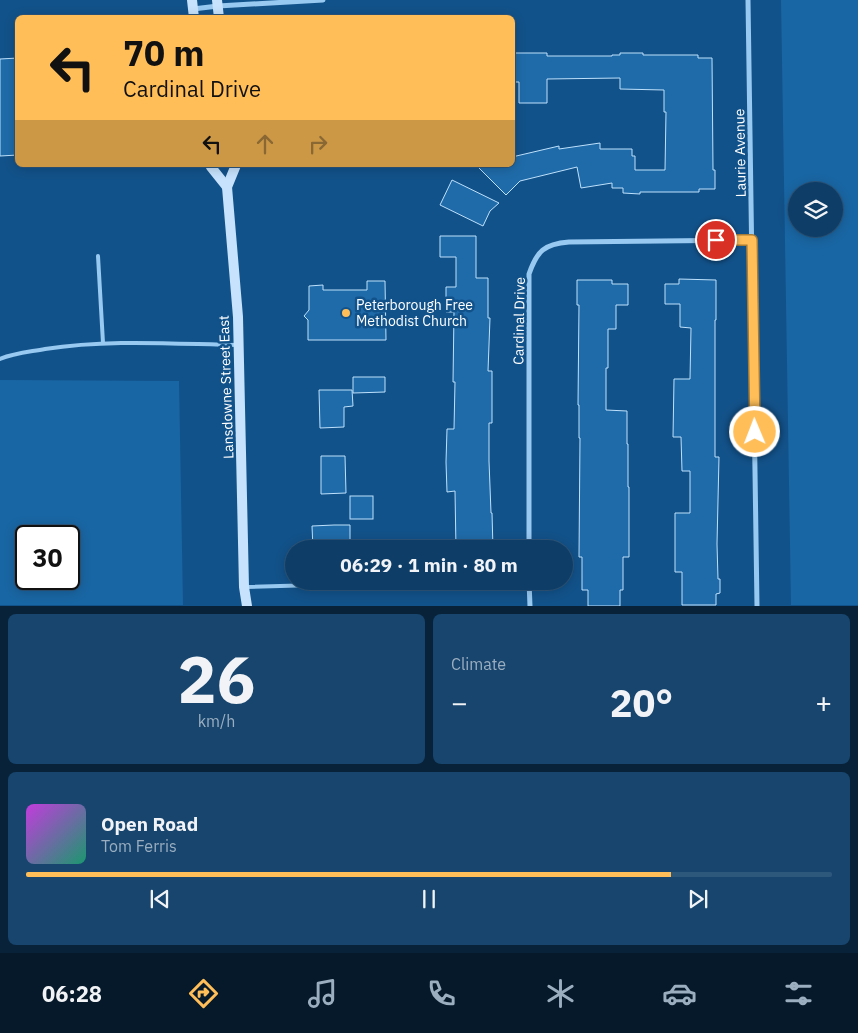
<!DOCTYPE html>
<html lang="en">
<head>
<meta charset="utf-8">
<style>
  body { margin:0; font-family:"IBM Plex Sans",sans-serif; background:#17456e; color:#f1f3f6; height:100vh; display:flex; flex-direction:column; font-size:19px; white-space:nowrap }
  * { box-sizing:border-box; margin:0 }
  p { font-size:16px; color:#9baec0 }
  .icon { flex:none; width:28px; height:28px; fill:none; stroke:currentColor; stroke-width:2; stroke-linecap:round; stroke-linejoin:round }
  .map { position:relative; height:606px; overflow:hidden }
  .panel { display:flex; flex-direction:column; gap:8px; padding:8px; background:#082239; flex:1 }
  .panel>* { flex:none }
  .guide { position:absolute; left:15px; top:15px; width:500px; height:152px; border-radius:8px; box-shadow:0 2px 12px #0003,0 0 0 1px #2e577c; background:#ffbe58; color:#111; overflow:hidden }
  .tools { position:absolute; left:788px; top:182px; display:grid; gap:10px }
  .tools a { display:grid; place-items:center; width:55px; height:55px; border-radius:50%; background:#0e3e68; box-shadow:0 2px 12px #0003,0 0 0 1px #2e577c; font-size:25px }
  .speed { position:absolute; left:15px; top:525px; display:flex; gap:10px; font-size:25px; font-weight:700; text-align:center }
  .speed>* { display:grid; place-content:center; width:65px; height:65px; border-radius:50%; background:#0e3e68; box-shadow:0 2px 12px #0003,0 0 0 1px #2e577c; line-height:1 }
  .speed .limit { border:2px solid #111; border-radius:8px; background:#fff; color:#111 }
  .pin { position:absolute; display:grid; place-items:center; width:42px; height:42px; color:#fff; margin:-21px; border:2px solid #fff; border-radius:50%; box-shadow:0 1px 5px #0007 }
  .me { position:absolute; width:55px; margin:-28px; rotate:359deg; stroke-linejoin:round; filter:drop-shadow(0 0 4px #0008) }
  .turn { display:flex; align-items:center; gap:18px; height:105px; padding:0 25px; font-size:22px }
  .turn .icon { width:65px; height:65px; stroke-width:2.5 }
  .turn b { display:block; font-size:35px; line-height:42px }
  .lanes { display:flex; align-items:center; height:48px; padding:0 25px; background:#0003; justify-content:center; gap:25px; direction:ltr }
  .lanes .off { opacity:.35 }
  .big { font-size:38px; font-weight:700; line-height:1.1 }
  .panel .card { flex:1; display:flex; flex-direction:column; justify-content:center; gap:8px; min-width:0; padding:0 18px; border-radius:8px; background:#17456e }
  .panel .dial { align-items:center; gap:0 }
  .dial b { font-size:65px; line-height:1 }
  .song { display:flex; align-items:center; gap:15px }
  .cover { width:60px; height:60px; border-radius:8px; background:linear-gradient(135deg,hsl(290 70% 55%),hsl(160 70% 35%)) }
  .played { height:5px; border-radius:2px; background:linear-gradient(90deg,#ffbe58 80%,#2e577c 80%) }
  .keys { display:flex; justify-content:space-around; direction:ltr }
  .heat { display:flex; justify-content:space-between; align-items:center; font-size:28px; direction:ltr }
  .panel .tiles { flex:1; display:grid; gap:8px; grid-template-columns:1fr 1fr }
  .card:last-child { grid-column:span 2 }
  .trip { position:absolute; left:285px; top:540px; width:288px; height:50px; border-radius:25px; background:#0e3e68; box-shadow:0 2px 12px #0003,0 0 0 1px #2e577c; font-weight:700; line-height:50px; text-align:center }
  .tabs { display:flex; height:80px; justify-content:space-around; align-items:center; background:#06192a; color:#9baec0 }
  .tabs .icon { width:35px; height:35px }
  .tabs .active { color:#ffbe58 }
  .tabs b { font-size:22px; color:#f1f3f6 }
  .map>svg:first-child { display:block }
</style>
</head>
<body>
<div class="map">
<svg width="858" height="606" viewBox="0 0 858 606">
  <rect width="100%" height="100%" fill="#12528a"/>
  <g fill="#1966a4" fill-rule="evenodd">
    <path d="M781,0H858V605H791ZM796,191H834V229H796Z"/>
    <path d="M0,380L179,381L183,605H0ZM26,536H69V579H26Z"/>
  </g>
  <g fill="#1f6ba9" stroke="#bee1fc">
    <polygon points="512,53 547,53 547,56 612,56 612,55 620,55 620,53 643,53 643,55 698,55 698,58 712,58 713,170 715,170 715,189 699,189 699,192 640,192 640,194 623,193 623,188 612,188 612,183 581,188 577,167 520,181 506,195 476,165 512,165 512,157 559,146 559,149 600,143 600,149 632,149 632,156 635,156 635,170 665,170 666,112 664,112 664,90 620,89 620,78 547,79 547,103 519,103 519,82 512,82"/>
    <polygon points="18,58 18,155 0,156 0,59"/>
    <polygon points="452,180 499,203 490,211 483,226 440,205"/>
    <polygon points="440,236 476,236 476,278 488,278 488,318 490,318 488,371 492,371 492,423 489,423 489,461 491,513 492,513 493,549 456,549 455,491 447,492 446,462 447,429 454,429 455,382 453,382 454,312 446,312 446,287 456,287 456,257 440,257"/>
    <polygon points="679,279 716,280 716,320 715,320 715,457 719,457 717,544 718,579 720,579 720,593 716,594 716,605 682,605 682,572 675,572 675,513 690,513 690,471 682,471 681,437 673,437 674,379 690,379 691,328 680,327 680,304 665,304 665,284 679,284"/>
    <polygon points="577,280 612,280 612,284 628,284 628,305 616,305 616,329 608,329 608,368 606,368 606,410 627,411 627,444 628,444 628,487 629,487 629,557 623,557 623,590 620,590 620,606 588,606 588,590 582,590 582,557 579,557 580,438 579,438 579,405 578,405 579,305 577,305"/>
    <polygon points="367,281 385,281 386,340 308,340 308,320 304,316 309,310 309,286 323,285 323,290 367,290"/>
    <polygon points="353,377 385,377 385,392 353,393"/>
    <polygon points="319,390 352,390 353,406 344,407 344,427 320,428"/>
    <polygon points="321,456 345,456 346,493 321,494"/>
    <rect x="350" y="496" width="23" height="23"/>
    <polygon points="334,525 350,525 350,547 335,547 335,549 313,549 312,526"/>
  </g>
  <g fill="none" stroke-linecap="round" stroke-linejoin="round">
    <g stroke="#98c9f1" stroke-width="4">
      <polyline points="98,256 103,343"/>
      <path d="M0,359C14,353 29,352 45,349C109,339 174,344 239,345"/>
      <polyline points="245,587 455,581"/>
    </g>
    <g stroke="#98c9f1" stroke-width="5">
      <polyline points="748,0 757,606"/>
      <polyline points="193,9 218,6 323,0"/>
      <path d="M529,549V274C537,251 544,244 569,242L752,240"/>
      <polyline points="529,581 530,606"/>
    </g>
    <g stroke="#c6e2fc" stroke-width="10">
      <polyline points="192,0 194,18"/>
      <polyline points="217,0 219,18"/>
      <polyline points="211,165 211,167 227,187"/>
      <polyline points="236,165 227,187 238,317 244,587 247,606"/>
    </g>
  </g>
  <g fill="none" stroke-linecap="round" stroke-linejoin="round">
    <g stroke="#a67c39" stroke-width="12">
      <polyline id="route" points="716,240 752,240 755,432"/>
    </g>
    <use href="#route" stroke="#ffbe58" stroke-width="9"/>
  </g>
  <circle fill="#ffbe58" stroke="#12528a" stroke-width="2" cx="346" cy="313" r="5"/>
  <g text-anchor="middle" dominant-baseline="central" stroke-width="5" stroke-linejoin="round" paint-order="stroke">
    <g font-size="14" fill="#fff" stroke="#12528a">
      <text transform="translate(740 153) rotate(-91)">Laurie Avenue</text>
      <text transform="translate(519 321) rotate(-89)">Cardinal Drive</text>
      <text transform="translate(226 387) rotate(-92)">Lansdowne Street East</text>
    </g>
    <g font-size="14" fill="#fff" stroke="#12528a" text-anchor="start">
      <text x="356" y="305">Peterborough Free<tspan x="356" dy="16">Methodist Church</tspan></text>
    </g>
  </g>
</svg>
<div class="tools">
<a><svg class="icon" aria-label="layers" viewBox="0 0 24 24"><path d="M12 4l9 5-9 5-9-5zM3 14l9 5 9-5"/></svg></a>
</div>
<div class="speed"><div class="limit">30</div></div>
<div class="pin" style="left:716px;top:240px;background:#d93025"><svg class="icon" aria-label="arrive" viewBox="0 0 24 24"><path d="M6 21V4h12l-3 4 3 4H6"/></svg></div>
<svg class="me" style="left:755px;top:432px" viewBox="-20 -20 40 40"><circle r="17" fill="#ffbe58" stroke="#fff" stroke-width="3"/><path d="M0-11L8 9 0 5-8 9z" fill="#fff"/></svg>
<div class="trip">06:29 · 1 min · 80 m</div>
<div class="guide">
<div class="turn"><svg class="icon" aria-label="left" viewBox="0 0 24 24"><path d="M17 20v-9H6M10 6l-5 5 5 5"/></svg><div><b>70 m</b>Cardinal Drive</div></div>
<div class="lanes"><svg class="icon" aria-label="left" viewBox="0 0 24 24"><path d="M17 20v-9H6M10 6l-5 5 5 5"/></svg><svg class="icon off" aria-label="ahead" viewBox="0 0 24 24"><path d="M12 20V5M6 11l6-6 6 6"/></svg><svg class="icon off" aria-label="right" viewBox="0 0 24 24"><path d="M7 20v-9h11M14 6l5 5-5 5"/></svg></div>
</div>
</div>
<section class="panel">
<div class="tiles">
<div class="card dial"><b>26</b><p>km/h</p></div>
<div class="card"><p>Climate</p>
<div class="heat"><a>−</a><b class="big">20°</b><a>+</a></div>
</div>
<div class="card">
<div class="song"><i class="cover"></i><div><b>Open Road</b><p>Tom Ferris</p></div></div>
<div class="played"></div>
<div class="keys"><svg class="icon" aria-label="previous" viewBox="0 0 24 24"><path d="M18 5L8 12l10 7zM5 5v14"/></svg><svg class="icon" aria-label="pause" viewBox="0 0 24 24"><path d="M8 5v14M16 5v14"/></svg><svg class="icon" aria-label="next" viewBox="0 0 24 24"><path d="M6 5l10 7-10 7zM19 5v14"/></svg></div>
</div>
</div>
</section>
<nav class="tabs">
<b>06:28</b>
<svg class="icon active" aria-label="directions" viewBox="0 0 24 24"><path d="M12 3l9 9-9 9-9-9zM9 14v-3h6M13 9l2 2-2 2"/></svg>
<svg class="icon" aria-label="music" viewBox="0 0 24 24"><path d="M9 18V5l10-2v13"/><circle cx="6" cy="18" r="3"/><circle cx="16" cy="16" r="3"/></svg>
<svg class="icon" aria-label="phone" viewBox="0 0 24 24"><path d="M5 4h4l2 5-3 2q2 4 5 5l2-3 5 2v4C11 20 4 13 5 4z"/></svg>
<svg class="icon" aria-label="climate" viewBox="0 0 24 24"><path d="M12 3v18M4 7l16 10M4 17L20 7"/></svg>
<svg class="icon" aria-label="car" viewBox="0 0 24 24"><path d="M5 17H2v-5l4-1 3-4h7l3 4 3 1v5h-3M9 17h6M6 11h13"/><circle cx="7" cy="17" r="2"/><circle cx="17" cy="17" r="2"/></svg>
<svg class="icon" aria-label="filters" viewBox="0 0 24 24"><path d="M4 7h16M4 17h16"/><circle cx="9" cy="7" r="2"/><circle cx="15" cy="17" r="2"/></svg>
</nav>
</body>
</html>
